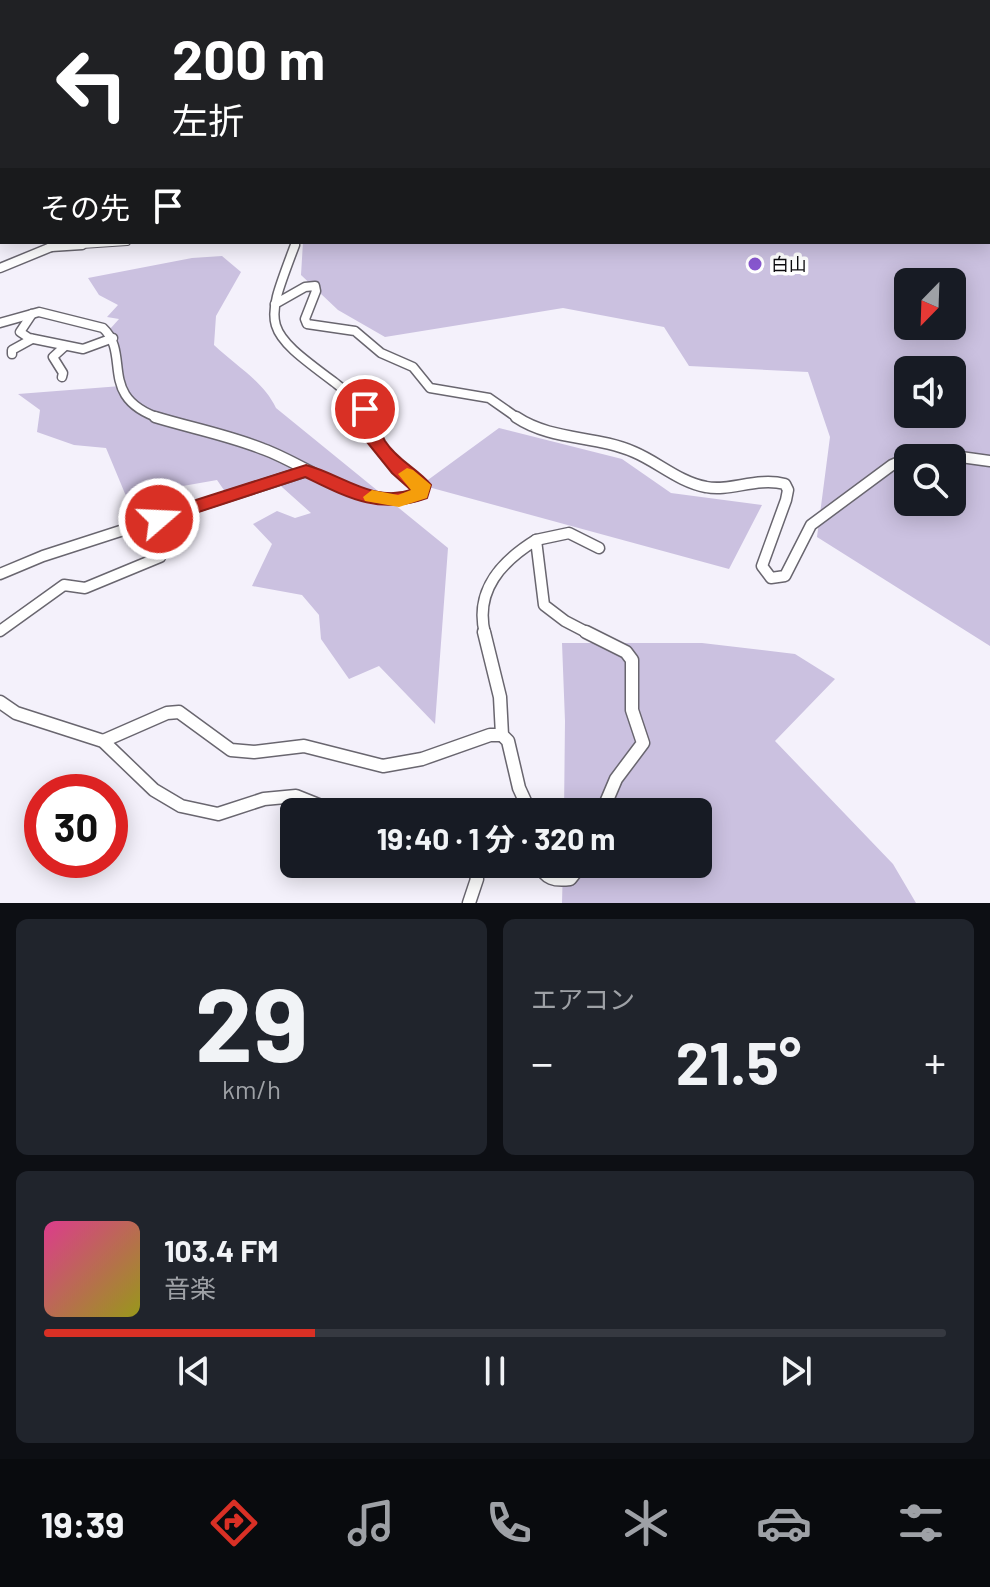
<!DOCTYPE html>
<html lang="ja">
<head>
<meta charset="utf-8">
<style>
  body { margin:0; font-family:Barlow,"Noto Sans JP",sans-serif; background:#20242c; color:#f1f3f6; height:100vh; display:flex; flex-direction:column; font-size:30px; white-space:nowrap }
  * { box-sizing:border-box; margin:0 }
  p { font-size:26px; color:#9ea1a6 }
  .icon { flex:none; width:44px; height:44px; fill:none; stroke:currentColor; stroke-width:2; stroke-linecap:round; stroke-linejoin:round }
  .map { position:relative; height:903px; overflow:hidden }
  .sheet { display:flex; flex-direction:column; gap:16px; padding:16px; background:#0d0f14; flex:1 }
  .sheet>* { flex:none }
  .hud { position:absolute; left:0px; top:0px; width:990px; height:244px; box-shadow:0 4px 20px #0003; background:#202124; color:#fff; overflow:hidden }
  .needle { width:52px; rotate:203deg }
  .controls { position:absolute; left:894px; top:268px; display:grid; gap:16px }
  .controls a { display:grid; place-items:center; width:72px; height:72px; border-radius:12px; background:#171b24; box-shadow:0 4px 20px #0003; font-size:40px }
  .speed { position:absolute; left:24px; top:774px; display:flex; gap:16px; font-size:40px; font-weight:700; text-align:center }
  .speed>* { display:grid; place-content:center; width:104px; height:104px; border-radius:50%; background:#171b24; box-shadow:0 4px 20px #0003; line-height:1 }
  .speed .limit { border:12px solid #d22; background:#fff; color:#111 }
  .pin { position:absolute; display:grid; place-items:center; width:68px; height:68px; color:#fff; margin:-34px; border:4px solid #fff; border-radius:50%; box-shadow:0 2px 8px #0007 }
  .me { position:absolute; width:88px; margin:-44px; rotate:71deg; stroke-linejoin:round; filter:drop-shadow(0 0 6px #0008) }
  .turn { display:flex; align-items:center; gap:28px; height:168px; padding:0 40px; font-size:36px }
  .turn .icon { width:104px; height:104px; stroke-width:2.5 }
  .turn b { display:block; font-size:56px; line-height:68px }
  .then { display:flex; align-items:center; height:76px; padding:0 40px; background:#0003; gap:16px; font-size:30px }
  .big { font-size:60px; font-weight:700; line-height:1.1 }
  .sheet .tile { flex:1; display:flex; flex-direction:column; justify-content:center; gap:12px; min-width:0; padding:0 28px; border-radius:12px; background:#20242c }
  .sheet .dial { align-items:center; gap:0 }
  .dial b { font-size:104px; line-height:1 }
  .song { display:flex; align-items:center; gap:24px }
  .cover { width:96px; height:96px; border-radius:12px; background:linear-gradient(135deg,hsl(330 70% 55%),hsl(60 70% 35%)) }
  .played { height:8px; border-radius:4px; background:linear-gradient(90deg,#d93025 30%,#363941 30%) }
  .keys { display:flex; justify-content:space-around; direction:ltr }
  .heat { display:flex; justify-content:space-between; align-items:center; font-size:44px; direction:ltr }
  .sheet .tiles { flex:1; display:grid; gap:16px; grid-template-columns:1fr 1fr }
  .tile:last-child { grid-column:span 2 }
  .trip { position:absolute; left:280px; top:798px; width:432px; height:80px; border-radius:12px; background:#171b24; box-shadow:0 4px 20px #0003; font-weight:700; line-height:80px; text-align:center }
  .menu { display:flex; height:128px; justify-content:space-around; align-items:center; background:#090b0e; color:#9ea1a6 }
  .menu .icon { width:56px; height:56px }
  .menu .active { color:#d93025 }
  .menu b { font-size:36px; color:#f1f3f6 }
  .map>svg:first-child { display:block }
</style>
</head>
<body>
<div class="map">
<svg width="990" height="903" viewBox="0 0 990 903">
  <rect width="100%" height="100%" fill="#f4f1fb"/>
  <g fill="#cbc1e0" fill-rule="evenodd">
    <path d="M565,0H990V646L817,537L830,437L808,372L689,366L664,327L563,308L385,337L338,310L301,275L303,242H988V2ZM908,282H952V326H908ZM908,370H952V414H908ZM908,458H952V502H908Z"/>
    <path d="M222,256L241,272L216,316L214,345C236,366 263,381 276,408L448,548L435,724L379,666L349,679L321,639L319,615L302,595L252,586L272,544L253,524L277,511L295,518L311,513L273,479L226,493L217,480L126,496L106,448L74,445L37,432L40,410L18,394L121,386C119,380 116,372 116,366C116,351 124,340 110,329L119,319L107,317L118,305L99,295L88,278L192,258Z"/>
    <polygon points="499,428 622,459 671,493 762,505 729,569 421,485"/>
    <polygon points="562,643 702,643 795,654 835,679 775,741 893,864 916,903 562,903 563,864 698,864 698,812 564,812 565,721"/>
  </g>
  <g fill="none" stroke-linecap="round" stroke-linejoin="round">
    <g fill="#998fae" fill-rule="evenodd">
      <polygon points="551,0 563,0 565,2 553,2"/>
      <rect x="988" y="147" width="2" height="7"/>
    </g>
    <g stroke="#69666f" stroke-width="8">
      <g id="street-far3">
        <polyline points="51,247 56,245"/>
        <polyline points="52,247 127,242"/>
        <polyline points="294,247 296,242"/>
      </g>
    </g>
    <g stroke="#69666f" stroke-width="11">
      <g id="street-far2">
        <path d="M295,245C264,327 261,328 334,382C348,393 360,401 367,419"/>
        <polyline points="51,247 82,245"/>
        <polyline points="0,268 56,245"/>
        <polyline points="275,304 305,287 315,286 316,291 305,319 307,324 355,331 381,353 413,367 430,388 489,398 519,419"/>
        <polyline points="32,314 20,332 29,338 83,349 113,338"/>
        <path d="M0,323L39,312L103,328C132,355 96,398 162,419"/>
        <polyline points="12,354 12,350 32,339"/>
        <polyline points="62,377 63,373 53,357 64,347"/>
      </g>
    </g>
    <g stroke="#69666f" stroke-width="13">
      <g id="street-far1">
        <path d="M155,417C191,428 228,435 263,449C315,468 362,514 420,494L421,485L381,449L366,417"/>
        <path d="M516,417C552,441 595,435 634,452C658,462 679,482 706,487C730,492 756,477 785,484L788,490L786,500L762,566L771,578L785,576L811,525L892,465L908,458"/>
        <polyline points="908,458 939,454 990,461"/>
        <polyline points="536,540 569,533 599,548"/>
        <polyline points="0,574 43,556 306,471"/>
        <polyline points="0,631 64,585 85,588 160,557"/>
        <path d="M485,634C474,590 502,561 536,540L544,605L565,621L590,634"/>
      </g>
    </g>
    <g stroke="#69666f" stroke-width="15">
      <g id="street">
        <polyline points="484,632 500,697 502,735 508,741 519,788 530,812"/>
        <polyline points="586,632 626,652 632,660 632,710 643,743 616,779 602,812"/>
        <polyline points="0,702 16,713 103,741 154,790 181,806 218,814 264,799 296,796 336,812"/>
        <polyline points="103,741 167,713 179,712 231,750 254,752 304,746 383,766 422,759 490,735 502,735"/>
        <path d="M539,864C545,879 555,881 570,879L582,864"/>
        <polyline points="469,903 477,879 473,864"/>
      </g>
    </g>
    <use href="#street-far3" stroke="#fff" stroke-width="6"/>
    <use href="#street-far2" stroke="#fff" stroke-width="8"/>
    <use href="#street-far1" stroke="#fff" stroke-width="10"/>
    <use href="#street" stroke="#fff" stroke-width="12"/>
  </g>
  <path fill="#d93025" stroke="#8d1f18" stroke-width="2" d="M365,404C380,408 378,429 385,441C397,460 418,469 431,485L427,498C379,515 348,498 305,477L159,525L149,519L152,514L306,465C341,474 373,503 411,490L392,473L367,442L356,409Z"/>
  <polygon fill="#f59e0b" points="407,468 413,470 431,485 427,498 399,507 365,501 363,497 372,490 398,495 411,490 398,474"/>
  <circle fill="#8857cf" stroke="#fff" stroke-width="3" cx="755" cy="264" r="8"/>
  <g text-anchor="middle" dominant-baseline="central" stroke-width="7" stroke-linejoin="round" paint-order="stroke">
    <g font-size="18" fill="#0d0c0f" stroke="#fff" text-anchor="start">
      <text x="771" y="264">白山</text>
    </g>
  </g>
</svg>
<div class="controls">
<a><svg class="needle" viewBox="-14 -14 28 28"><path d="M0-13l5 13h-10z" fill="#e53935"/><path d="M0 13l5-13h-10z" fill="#9ea1a6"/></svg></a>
<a><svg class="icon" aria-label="sound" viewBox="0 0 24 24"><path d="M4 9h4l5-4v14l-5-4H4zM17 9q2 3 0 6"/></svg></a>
<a><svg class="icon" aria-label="search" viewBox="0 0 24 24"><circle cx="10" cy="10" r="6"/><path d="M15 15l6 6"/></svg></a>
</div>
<div class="speed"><div class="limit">30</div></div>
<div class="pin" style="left:365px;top:409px;background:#d93025"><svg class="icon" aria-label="arrive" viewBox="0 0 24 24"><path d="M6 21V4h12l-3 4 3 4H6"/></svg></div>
<svg class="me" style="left:159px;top:519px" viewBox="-20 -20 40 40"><circle r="17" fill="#d93025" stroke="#fff" stroke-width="3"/><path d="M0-11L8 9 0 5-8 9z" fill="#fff"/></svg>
<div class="trip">19:40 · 1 分 · 320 m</div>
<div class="hud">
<div class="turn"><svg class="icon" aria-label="left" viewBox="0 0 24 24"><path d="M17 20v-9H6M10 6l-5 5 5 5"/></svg><div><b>200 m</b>左折</div></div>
<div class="then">その先<svg class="icon" aria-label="arrive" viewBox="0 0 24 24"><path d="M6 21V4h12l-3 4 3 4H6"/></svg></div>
</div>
</div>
<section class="sheet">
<div class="tiles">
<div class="tile dial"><b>29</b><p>km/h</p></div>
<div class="tile"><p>エアコン</p>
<div class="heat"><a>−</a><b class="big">21.5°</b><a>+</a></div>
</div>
<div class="tile">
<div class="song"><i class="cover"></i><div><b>103.4 FM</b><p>音楽</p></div></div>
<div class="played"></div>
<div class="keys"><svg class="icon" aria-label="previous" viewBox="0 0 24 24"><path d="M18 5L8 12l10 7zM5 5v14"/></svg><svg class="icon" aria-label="pause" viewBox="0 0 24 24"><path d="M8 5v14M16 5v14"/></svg><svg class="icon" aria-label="next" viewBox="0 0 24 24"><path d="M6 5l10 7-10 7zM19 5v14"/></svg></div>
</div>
</div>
</section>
<nav class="menu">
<b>19:39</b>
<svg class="icon active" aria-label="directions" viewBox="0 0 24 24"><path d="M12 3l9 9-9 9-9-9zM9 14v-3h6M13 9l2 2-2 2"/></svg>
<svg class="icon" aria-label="music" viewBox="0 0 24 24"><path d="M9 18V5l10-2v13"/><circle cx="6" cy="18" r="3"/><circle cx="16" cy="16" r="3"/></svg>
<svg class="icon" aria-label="phone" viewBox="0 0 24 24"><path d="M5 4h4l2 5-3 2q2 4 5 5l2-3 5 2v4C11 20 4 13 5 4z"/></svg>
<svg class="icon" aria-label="climate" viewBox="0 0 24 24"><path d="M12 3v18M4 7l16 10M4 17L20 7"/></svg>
<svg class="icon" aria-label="car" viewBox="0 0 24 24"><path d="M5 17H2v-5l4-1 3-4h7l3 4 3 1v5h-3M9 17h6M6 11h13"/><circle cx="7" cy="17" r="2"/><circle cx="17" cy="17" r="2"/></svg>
<svg class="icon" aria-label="filters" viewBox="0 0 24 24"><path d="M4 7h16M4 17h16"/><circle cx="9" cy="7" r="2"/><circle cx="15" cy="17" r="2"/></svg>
</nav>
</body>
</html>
